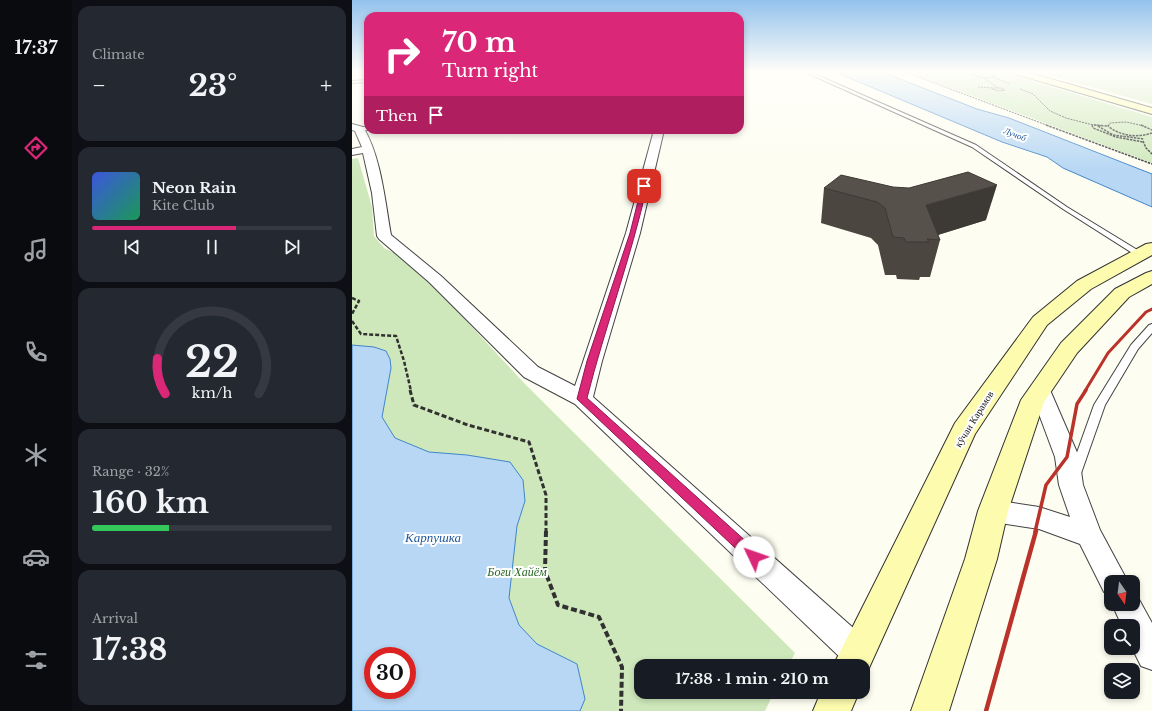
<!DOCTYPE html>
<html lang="en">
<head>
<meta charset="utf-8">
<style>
  body { margin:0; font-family:"Libre Baskerville",serif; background:#242831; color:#f1f3f6; height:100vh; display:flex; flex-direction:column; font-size:15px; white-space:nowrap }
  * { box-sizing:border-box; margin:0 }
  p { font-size:13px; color:#9ea1a6 }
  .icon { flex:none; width:22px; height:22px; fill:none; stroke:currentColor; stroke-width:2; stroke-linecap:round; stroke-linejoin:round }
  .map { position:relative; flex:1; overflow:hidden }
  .sheet { display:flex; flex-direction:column; gap:6px; padding:6px; background:#0d0f14; width:280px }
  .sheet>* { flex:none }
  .guide { position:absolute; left:12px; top:12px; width:380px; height:122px; border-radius:12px; box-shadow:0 2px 6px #0003; background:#db2777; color:#fff; overflow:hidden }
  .needle { width:26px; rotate:166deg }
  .tools { position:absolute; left:752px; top:575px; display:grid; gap:8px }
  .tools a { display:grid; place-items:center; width:36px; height:36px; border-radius:8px; background:#171b24; box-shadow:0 2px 6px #0003; font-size:20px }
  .speed { position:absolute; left:12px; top:647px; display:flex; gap:8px; font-size:20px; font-weight:700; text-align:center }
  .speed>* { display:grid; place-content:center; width:52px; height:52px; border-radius:50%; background:#171b24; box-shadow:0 2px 6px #0003; line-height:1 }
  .speed .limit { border:6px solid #d22; background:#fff; color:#111 }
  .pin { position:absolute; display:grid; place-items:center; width:34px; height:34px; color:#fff; margin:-17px; border-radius:8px; box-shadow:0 2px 6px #0006 }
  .me { position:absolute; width:44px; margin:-22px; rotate:312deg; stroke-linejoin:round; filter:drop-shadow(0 0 3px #0008) }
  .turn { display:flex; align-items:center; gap:14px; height:84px; padding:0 12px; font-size:18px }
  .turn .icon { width:52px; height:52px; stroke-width:2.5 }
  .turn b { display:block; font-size:28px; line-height:34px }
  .then { display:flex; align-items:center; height:38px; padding:0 12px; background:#0003; gap:8px; font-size:15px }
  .big { font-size:30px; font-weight:800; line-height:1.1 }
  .sheet .widget { flex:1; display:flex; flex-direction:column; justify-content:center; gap:6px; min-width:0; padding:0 14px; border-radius:12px; background:#242831 }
  .sheet .dial { align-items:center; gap:0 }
  .dial svg { height:104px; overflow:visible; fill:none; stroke:#363941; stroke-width:7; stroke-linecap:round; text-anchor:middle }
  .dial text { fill:#f1f3f6; stroke:none }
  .song { display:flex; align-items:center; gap:12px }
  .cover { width:48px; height:48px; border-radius:6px; background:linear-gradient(135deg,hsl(230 70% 55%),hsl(150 70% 35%)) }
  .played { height:4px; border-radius:2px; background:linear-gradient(90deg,#db2777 60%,#363941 60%) }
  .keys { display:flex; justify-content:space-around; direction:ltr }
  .heat { display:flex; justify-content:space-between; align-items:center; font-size:22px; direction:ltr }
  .charge { height:6px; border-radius:3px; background:linear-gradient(90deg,#34c759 32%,#363941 0) }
  .trip { position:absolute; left:282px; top:659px; width:236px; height:40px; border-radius:12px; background:#171b24; box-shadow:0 2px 6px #0003; font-weight:800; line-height:40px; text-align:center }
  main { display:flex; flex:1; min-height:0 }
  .dock { display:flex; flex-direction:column; width:72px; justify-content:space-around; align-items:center; background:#090b0e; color:#9ea1a6 }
  .dock .icon { width:28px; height:28px }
  .dock .current { color:#db2777 }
  .dock b { font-size:18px; color:#f1f3f6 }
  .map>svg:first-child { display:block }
</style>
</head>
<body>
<main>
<nav class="dock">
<b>17:37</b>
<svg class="icon current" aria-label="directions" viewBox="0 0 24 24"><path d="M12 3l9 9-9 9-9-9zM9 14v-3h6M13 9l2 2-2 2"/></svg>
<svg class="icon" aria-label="music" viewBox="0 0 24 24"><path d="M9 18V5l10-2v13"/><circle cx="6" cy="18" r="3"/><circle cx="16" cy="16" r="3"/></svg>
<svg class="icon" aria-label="phone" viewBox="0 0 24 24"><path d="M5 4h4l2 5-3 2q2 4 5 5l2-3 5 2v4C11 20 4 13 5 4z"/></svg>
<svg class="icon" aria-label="climate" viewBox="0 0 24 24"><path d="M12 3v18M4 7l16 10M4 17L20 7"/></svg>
<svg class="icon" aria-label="car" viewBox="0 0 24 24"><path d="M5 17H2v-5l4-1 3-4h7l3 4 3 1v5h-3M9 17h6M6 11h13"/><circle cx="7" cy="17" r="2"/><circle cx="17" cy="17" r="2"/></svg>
<svg class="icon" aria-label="filters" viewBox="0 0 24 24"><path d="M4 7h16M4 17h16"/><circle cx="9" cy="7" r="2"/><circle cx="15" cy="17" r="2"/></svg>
</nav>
<section class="sheet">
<div class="widget"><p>Climate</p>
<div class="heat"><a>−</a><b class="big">23°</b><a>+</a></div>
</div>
<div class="widget">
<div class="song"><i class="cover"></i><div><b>Neon Rain</b><p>Kite Club</p></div></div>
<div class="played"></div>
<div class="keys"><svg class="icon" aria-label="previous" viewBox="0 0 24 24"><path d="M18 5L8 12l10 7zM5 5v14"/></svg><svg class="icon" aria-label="pause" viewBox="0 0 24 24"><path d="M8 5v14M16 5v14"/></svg><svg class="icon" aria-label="next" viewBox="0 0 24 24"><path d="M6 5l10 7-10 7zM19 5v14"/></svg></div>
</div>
<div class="widget dial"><svg viewBox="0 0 100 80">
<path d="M14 69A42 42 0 1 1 86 69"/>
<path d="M14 69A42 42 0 0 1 8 42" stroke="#db2777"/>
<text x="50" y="56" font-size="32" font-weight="700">22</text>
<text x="50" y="72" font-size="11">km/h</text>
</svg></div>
<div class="widget"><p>Range · 32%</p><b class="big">160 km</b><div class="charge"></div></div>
<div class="widget"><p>Arrival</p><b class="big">17:38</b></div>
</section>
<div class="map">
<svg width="800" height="711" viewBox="0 0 800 711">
  <rect width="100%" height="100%" fill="#fefdf1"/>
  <g fill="#cee8bb" fill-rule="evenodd">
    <polygon points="556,72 651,72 800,117 800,163"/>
    <polygon points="686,72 800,72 800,104"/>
    <path d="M6,158L20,207L22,236L32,248L59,261L172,383L443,653L436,666H289V692H422L413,711H0V159ZM21,656H55V690H21Z"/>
  </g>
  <g fill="#b7d7f4" stroke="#4185c9" fill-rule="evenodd">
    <polygon points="483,72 530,72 625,109 657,118 800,174 800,207 711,168 695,157 650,142"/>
    <path d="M0,345L22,347L34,351L38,359L39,368L30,417L43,438L77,452L115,455L158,462L171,480L173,501L165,526L157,598L167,625L185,644L225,664L233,699L228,711H0ZM21,656H55V690H21Z"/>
  </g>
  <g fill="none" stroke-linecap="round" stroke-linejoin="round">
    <g stroke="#424242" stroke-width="2">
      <g id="lane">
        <polygon points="453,72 458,72 624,145 715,207 792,254 791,256 785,256 711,209 620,147"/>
        <polygon points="16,80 16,82 0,83 0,81"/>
        <polygon points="16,126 16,130 7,131 4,129"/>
        <polygon points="800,324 800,333 786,349 753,405 727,479 723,480 719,479 717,475 742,405 779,345 797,325"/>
      </g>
    </g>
    <g stroke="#424242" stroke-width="2">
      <g id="street">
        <path d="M0,124L11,127C29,156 33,201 39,235L89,276L186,367L223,386L274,233L302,130H312L288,233L250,361L241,397L516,641L520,652L516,663C507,666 503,666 494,663L223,404L172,377L77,282L27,239L25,236L20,193L11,153L0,155V149L10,147L3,131L0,130Z"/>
        <polygon points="688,383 695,385 698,390 727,457 731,485 748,530 776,582 759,582 759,595 752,592 728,544 687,529 641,522 632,519 628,511 632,503 641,500 687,507 718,517 707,485 703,457 678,390 681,385"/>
        <polygon points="781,592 784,594 800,623 800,670 789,666 780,648 781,626 770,626 760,604 781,604"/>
      </g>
    </g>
    <g stroke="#313131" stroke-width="2">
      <g id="secondary">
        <polygon points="662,72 675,72 800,108 800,114 663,74"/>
        <polygon points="800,243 800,255 739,289 695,325 623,434 512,679 511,666 481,666 603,423 681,317 725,281 794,244"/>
        <polygon points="800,271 800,284 777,297 725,353 692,402 656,511 645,559 597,711 559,711 613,559 626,511 669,400 709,343 763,289 794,273"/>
        <polygon points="469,692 507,692 499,711 461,711"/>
      </g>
    </g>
    <g stroke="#313131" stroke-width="1" stroke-dasharray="2 1" stroke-linecap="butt">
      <polyline points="553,72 697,126"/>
      <path d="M624,72L638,73L644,76C636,79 629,78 621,75Z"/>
      <polyline points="641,77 658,84"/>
      <polyline points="632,78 646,88"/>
      <polyline points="626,87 641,88"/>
      <polygon points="641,88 649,88 653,90 646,91 640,89"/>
      <polyline points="668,89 681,94 698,111 714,118 737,124 751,126"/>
      <polyline points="756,126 758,123 774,122 792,126"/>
    </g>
    <g stroke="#313131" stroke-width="1.5" stroke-dasharray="2.5 1" stroke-linecap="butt">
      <polyline points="694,125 800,164"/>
      <polyline points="740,125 741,128 764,137 791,142"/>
      <polyline points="742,125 756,126"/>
      <path d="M757,125L756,126C768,136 785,138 800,133"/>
      <polyline points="789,125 800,130"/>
      <polyline points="746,126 761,135 792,139"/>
      <polyline points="791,141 794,148 800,154"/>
    </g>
    <g stroke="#313131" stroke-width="2.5" stroke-dasharray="4 2" stroke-linecap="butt">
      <polyline points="0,298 7,301 0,314"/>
      <polyline points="0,321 9,334 44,336 52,361 59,391"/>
    </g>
    <polyline stroke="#313131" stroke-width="3" stroke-dasharray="5 2.5" stroke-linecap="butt" points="58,390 62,405 116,425 177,442 194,495 194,532"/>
    <polyline stroke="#313131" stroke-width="4" stroke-dasharray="6 3" stroke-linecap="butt" points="194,531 193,571 206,605 247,617 270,667 269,711"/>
    <use href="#lane" fill="#fff" fill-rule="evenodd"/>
    <use href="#street" fill="#fff" fill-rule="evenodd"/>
    <use href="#secondary" fill="#fcfbae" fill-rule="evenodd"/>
    <polyline stroke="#ba332b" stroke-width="3" points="733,391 756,353 794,312 800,309"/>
    <polyline stroke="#ba332b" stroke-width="3.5" points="683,532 694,485 715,457 725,404 734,390"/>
    <polyline stroke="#ba332b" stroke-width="4.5" points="634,711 684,531"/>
  </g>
  <polygon fill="#4b4640" points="472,188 634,220 586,235 588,240 578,277 568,277 567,280 545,279 544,275 533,275 526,245 519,238 469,223"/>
  <polygon fill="#3d3934" points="645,185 634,220 566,241 574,205"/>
  <polygon fill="#57514b" stroke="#3d3934" points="616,172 645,185 574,205 588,240 575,239 577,242 554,242 552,238 541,237 533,208 525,202 472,188 489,175 541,187 557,188"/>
  <linearGradient id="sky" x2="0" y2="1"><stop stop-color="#94c2ed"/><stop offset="0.42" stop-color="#fffef9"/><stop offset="1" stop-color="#fffef9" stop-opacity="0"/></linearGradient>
  <rect width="800" height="171" fill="url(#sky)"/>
  <path fill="#db2777" stroke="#8e194d" d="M290,185L295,186C279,258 253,327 235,398L407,553L408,557L407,561L402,563L397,561L225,399L235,361L278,233Z"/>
  <g text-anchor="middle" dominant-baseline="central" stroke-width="4" stroke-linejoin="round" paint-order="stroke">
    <g font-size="9" font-style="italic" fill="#1c579d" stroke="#fff">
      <text transform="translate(663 134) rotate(21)">Лучоб</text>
    </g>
    <g font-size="10" fill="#0f0f0f" stroke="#fff">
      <text transform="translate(622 419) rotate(-58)">кӯчаи Карамов</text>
    </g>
    <g font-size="12" font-style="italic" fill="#286521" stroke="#fff">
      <text x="165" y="571">Боғи Хайём</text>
    </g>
    <g font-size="13" font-style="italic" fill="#1c579d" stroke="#fff">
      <text x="81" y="537">Карпушка</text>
    </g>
  </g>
</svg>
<div class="tools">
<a><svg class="needle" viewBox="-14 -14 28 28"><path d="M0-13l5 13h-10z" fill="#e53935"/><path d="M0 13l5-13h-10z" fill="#9ea1a6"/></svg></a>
<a><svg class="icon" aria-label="search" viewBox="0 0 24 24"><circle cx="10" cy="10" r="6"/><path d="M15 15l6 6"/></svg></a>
<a><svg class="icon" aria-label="layers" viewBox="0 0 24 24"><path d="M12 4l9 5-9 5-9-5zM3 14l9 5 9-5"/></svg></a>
</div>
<div class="speed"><div class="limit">30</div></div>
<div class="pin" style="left:292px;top:186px;background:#d93025"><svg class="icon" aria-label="arrive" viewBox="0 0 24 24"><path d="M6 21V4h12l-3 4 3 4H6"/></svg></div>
<svg class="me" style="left:402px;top:557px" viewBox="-20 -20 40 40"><circle r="19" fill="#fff"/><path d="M0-13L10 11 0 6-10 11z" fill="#db2777"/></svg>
<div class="trip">17:38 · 1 min · 210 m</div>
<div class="guide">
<div class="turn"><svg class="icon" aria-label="right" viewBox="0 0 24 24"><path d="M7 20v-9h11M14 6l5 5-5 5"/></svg><div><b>70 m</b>Turn right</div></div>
<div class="then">Then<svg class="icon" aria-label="arrive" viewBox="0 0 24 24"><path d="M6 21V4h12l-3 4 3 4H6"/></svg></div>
</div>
</div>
</main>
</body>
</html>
